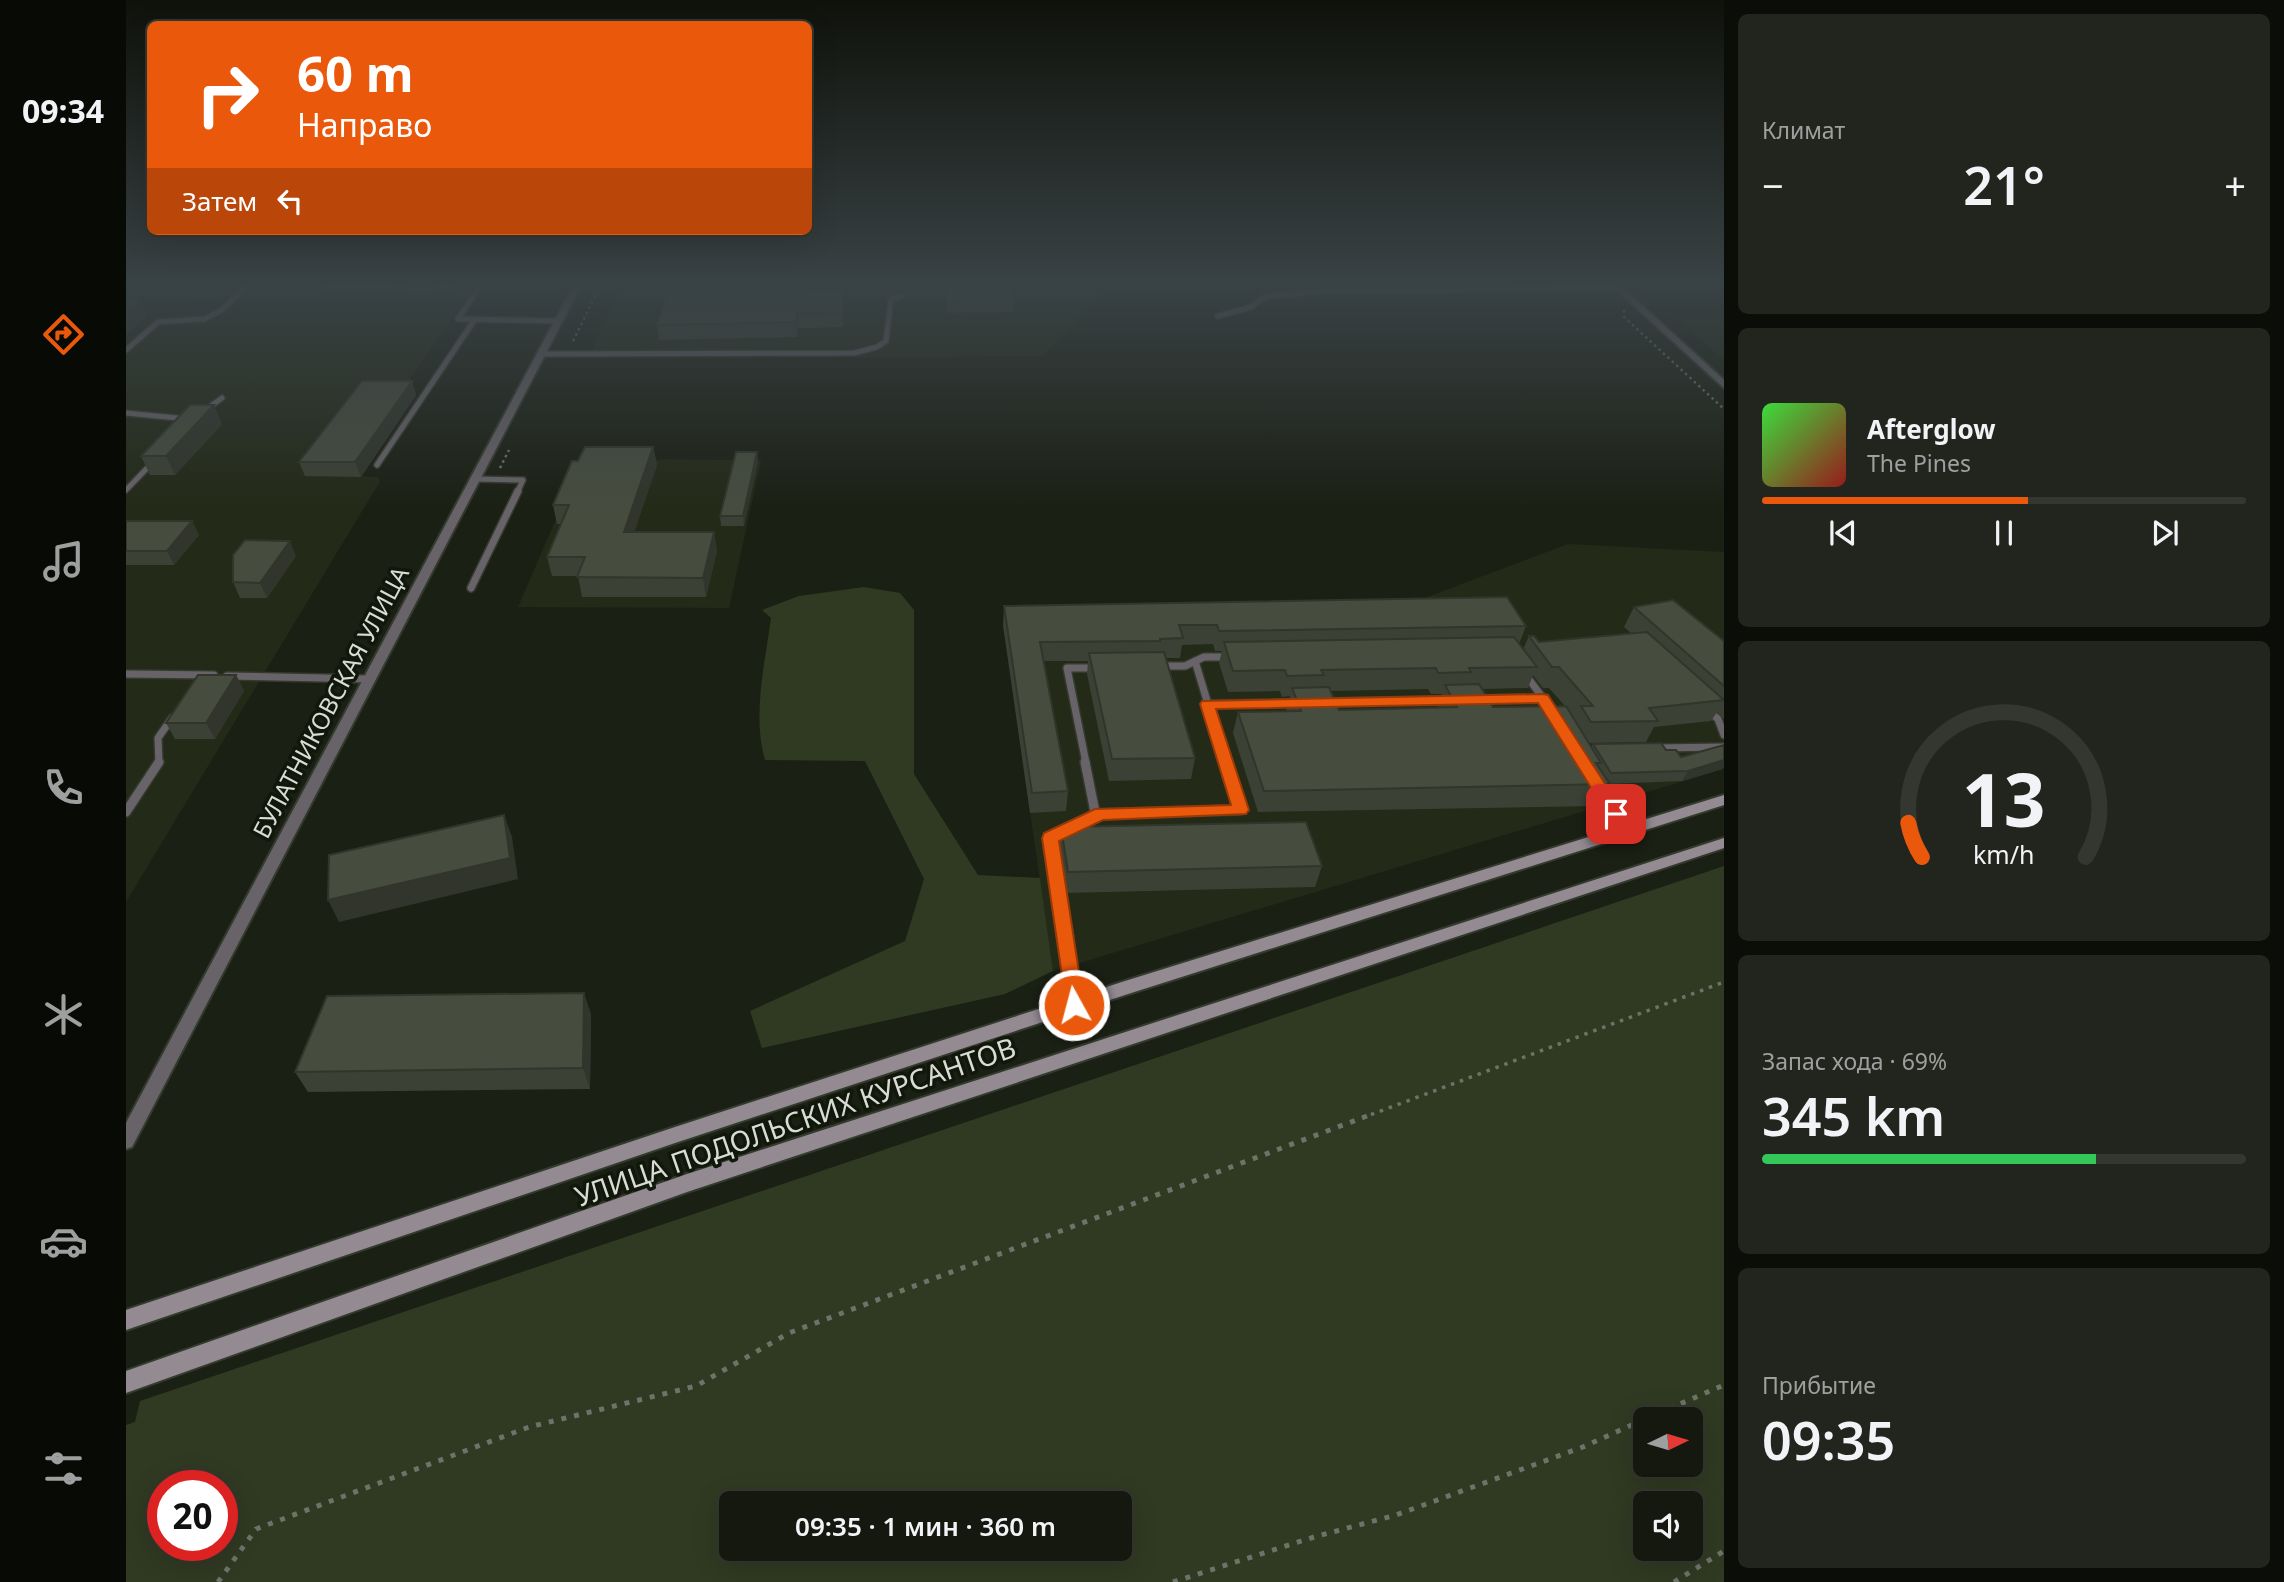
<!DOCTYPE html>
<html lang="ru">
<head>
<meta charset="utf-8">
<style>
  body { margin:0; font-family:"Noto Sans",sans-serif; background:#21251d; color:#f1f3f6; height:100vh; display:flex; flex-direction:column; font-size:26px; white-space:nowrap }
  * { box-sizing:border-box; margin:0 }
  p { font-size:23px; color:#9da09e }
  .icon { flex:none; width:38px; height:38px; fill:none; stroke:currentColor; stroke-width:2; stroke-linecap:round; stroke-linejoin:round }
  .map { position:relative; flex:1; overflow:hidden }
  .details { display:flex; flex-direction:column; gap:14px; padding:14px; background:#0b0d08; width:560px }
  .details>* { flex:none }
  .banner { position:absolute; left:21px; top:21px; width:665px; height:214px; border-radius:10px; box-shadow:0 7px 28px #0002,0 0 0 2px #33372f; background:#ea580c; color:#fff; overflow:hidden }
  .needle { width:46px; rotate:85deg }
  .fabs { position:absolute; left:1507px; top:1407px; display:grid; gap:14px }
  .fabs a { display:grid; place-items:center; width:70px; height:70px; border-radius:10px; background:#14180f; box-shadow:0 7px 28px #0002,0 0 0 2px #33372f; font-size:35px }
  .speed { position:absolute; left:21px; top:1470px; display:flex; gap:14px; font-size:35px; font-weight:700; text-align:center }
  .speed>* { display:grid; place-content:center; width:91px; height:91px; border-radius:50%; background:#14180f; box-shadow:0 7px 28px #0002,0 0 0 2px #33372f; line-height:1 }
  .speed .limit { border:10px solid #d22; background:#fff; color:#111 }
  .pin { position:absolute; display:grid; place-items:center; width:60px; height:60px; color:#fff; margin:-30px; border-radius:14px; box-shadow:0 4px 10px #0006 }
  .me { position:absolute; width:77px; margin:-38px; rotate:353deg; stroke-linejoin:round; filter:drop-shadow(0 0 5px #0008) }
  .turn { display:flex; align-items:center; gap:24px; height:147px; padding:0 35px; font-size:32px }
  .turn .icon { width:91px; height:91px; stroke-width:2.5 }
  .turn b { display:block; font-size:49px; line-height:60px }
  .then { display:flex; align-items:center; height:66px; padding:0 35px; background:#0003; gap:14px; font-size:26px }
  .big { font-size:52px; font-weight:600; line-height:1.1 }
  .details .card { flex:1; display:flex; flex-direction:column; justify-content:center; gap:10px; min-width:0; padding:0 24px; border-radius:10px; background:#21251d }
  .details .dial { align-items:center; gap:0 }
  .dial svg { height:182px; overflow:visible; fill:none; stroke:#33372f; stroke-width:7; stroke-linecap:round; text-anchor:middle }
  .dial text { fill:#f1f3f6; stroke:none }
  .song { display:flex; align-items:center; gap:21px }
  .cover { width:84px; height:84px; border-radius:10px; background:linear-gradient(135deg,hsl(120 70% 55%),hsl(0 70% 35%)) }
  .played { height:7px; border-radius:4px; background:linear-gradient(90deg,#ea580c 55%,#33372f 55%) }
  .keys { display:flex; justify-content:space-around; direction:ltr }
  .heat { display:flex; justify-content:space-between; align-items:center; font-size:38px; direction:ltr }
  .charge { height:10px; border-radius:5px; background:linear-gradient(90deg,#34c759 69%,#33372f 0) }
  .trip { position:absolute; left:593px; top:1491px; width:413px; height:70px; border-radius:10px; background:#14180f; box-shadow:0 7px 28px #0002,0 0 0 2px #33372f; font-weight:600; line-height:70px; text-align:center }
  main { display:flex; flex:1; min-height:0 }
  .tab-bar { display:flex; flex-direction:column; width:126px; justify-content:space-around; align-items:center; background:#080a06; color:#9da09e }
  .tab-bar .icon { width:49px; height:49px }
  .tab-bar .on { color:#ea580c }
  .tab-bar b { font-size:32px; color:#f1f3f6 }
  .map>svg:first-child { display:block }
</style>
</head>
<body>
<main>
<nav class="tab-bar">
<b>09:34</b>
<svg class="icon on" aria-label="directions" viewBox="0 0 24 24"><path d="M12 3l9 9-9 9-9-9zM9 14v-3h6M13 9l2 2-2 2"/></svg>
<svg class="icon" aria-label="music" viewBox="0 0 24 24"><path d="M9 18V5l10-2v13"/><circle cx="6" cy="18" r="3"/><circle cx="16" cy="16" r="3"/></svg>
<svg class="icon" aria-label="phone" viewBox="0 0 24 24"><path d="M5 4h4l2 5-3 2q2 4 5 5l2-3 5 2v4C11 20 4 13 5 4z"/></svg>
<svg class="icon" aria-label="climate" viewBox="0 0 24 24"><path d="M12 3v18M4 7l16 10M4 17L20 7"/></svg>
<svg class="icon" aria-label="car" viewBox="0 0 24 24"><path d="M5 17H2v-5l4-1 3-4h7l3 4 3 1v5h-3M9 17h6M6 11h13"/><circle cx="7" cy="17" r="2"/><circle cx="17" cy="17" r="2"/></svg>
<svg class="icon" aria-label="filters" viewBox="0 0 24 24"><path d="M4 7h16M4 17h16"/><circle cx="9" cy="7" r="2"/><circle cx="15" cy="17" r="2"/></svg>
</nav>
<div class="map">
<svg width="1598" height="1582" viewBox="0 0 1598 1582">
  <rect width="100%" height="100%" fill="#1b2014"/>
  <g fill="#232a18">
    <polygon points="0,286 349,286 216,476 253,477 253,483 0,902"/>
    <polygon points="494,286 1034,286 984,287 917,356 727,358 728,349 466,351"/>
    <polygon points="1598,318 1598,360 1551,319"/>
    <polygon points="456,459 635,460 603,608 392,607"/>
    <polygon points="1442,544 1598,552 1598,769 927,971 877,625 1243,619"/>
  </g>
  <g fill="#303922" fill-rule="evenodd">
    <path d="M738,587L774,593L788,610V774L852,875L914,878L927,971L879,994L636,1048L624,1011L779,941L798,879L739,761L639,760C626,716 639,663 645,618L636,610L673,596Z"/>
    <path d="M1598,866V1582H0V1425L9,1422L14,1401ZM1519,1419H1564V1465H1519ZM37,1486H96V1545H37ZM606,1503H994V1549H606ZM1519,1503H1564V1549H1519Z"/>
  </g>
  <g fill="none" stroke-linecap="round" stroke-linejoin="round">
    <g stroke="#353a2f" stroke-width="8">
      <g id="service-far2">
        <polyline points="198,286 305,290 326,286"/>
        <polyline points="354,286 332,319 433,321"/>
        <polyline points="1092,316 1125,307 1140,296 1198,291 1492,288"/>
        <polyline points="0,350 32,322 78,319 96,310 121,286"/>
        <polyline points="415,354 728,353 751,347 760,341 765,299 775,296"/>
        <polyline points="78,411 96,398"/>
        <polyline points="0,413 62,419"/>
        <polyline points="251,465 349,319"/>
        <polyline points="349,479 397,480 391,493"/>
        <polyline points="0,490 27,462"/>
      </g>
    </g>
    <g stroke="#353a2f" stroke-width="10">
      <g id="service-far1">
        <polyline points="345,588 392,491"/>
        <polyline points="1069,661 1082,704"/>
        <polyline points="1034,666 1059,666 1078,657 1103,657"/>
        <polyline points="0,674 88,675"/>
        <polyline points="1399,674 1429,714"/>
        <polyline points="101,676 244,679"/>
        <polyline points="1353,699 1417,698"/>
        <polyline points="1199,702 1323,700"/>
        <polyline points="1580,709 1592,719 1598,735"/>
        <polyline points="1530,748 1598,747"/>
        <polyline points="33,763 32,738 46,718"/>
        <polyline points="960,763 941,668 972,668"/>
        <polyline points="1100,763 1082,704 1172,703"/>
      </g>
    </g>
    <g stroke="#353a2f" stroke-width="12">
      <g id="service">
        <polyline points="1474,788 1500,830"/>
        <polyline points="0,812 33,762"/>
        <polyline points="969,814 1115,810 1100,762"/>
        <polyline points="948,1005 924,838 970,817 959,762"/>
      </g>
    </g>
    <g stroke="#353a2f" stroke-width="4">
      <g id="minor">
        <polygon points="447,286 455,286 6,1147 0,1149 0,1123"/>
        <polygon points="1486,286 1495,286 1598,380 1598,388"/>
      </g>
    </g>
    <g stroke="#353a2f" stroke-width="4">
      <g id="secondary">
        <polygon points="1598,795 1598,805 999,995 549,1143 0,1330 0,1310 549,1127 999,981"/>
        <polygon points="1598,838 1598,848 561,1192 0,1393 0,1371 561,1174"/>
      </g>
    </g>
    <g stroke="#6e7268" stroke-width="2.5" stroke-dasharray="2.5 3.5" stroke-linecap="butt">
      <polyline points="1498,310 1498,317 1598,409"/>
      <polyline points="447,341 474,286"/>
      <polyline points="374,468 383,450"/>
    </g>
    <polyline stroke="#6e7268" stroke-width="3.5" stroke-dasharray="3.5 6" stroke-linecap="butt" points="1236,1118 1598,982"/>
    <g stroke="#6e7268" stroke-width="5" stroke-dasharray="5 8" stroke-linecap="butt">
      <polyline points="1519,1419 1598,1385"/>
      <polyline points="92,1582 130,1529 403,1427 570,1386 663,1333 1241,1116"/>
      <polyline points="1047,1582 1188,1537 1270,1515 1457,1447 1519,1419"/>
      <polyline points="1548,1582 1598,1551"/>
    </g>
    <use href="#service-far2" stroke="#686368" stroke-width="5"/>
    <use href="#service-far1" stroke="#686368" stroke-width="7"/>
    <use href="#service" stroke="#686368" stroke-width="9"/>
    <use href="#minor" fill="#686368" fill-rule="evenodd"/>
    <use href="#secondary" fill="#938a92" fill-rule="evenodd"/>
  </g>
  <g fill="#3c4135" fill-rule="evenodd">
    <polygon points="57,286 106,286 94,298 62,298"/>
    <polygon points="679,286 679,290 716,290 717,327 672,328 671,337 533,340 531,325 561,295"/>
    <polygon points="819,286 886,286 889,299 888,312 821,313"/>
    <polygon points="286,381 290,395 235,477 179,476 173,462"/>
    <polygon points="96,424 49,475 24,475 15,456"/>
    <polygon points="527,447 531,465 508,532 588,532 591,551 580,597 456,597 452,576 426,576 421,557 435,524 431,524 427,505 452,461"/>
    <polygon points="631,452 632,461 618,526 595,526 594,516"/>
    <polygon points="0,521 66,521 73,535 48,565 0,565"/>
    <polygon points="170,556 141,598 114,598 107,582"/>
    <path d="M878,606L1400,626L1393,644L1397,649L1403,636L1413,642L1505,633L1498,627L1508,607L1598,641V719L1591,712L1585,721L1528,727L1520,742L1462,743L1465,747L1467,744L1540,750L1555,757L1596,769L1556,781L1483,784L1472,806L1132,812L1107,733L1112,712L1161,711L1160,709L1164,696L1156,697L1154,691L1102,692L1093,663L1096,651H1089L1087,644L1056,645L1054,658H1040L1069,758L1065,779L983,781L961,674L962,661H917L942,791L940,811L904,813L877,625ZM1407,675L1417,688H1423L1439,706L1367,707L1355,689L1402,688ZM1302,689L1305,694H1316L1311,706L1312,708L1213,710L1204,691Z"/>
    <polygon points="110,675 118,691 89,739 49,739 40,723"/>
    <polygon points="935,827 1196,866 1189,887 939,893 933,849"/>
    <polygon points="465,1014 464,1089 182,1092 169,1072"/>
  </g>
  <g fill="#31352b">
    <polygon points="89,286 106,286 94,298"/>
    <polygon points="13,299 21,316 0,335 0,310"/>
    <polygon points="671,313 672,328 671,337 670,322"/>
    <polygon points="286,381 290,395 235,477 229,462"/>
    <polygon points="88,405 96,424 49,475 40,456"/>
    <polygon points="527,447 531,465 502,551 498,532"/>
    <polygon points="631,452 632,461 618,526 617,516"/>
    <polygon points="66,521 73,535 48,565 41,551"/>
    <polygon points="588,532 591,551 580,597 577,578"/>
    <polygon points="164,541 170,556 141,598 134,583"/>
    <polygon points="110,675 118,691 89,739 80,723"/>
    <polygon points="1598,760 1598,767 1596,769 1556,781 1562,771"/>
    <polygon points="378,815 386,837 392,879 213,922 202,900"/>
    <polygon points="458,993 465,1014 464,1089 457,1068"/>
  </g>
  <g fill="#464c3e" stroke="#31352b" stroke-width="2">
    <polygon points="563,286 677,286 677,290 716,290 717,312 671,313 670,322 531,325 540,295 561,295"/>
    <polygon points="820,286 886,286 889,299 821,300"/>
    <polygon points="0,299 13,299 0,310"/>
    <polygon points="236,381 286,381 229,462 173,462"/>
    <polygon points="64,405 88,405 40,456 15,456"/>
    <polygon points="459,447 527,447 498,532 588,532 577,578 451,577 459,557 421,557 443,505 427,505 446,461 452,461"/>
    <polygon points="610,452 631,452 617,516 594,516"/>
    <polygon points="0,521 66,521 41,551 0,551"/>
    <polygon points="119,540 164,541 134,583 107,582 107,555"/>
    <polygon points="1381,597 1400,626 1093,631 1091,625 1053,625 1057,638 1034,639 1034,641 914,642 942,791 906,793 878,606"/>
    <polygon points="1547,600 1598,641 1598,686 1508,607"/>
    <polygon points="1521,632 1598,700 1523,708 1532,721 1465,722 1455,706 1467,706 1433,667 1426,667 1403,636 1408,636 1413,642"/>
    <polygon points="1388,637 1411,667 1343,668 1345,672 1312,673 1310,668 1195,670 1198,675 1161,676 1159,670 1107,671 1098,642"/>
    <polygon points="1038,652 1069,758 986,759 963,653"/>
    <polygon points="72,675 110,675 80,723 40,723"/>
    <polygon points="1353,684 1367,707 1440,706 1475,763 1470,763 1484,784 1138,791 1112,712 1175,711 1166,688 1203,687 1213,710 1331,707 1319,685"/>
    <polygon points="1535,743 1540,750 1550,750 1555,757 1598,745 1598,760 1562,771 1485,773 1467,744"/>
    <polygon points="378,815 384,858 202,900 203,855"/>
    <polygon points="1180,822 1196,866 942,872 935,827"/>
    <polygon points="458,993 457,1068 169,1072 201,996"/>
  </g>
  <linearGradient id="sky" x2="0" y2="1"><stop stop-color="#0f120b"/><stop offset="0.56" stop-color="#394245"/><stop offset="1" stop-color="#394245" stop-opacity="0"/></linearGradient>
  <rect width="1598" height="508" fill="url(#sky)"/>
  <polygon fill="#ea580c" stroke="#983908" stroke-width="2" points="1417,694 1422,695 1496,810 1498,814 1496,818 1484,818 1412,703 1090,709 1123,810 1120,814 977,820 933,841 958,1005 955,1010 948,1012 941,1010 916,838 918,833 969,809 1105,805 1074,704 1076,701"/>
  <g text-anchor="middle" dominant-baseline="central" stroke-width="7" stroke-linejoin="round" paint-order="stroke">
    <g font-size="24" fill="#d8dcd4" stroke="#12170b">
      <text transform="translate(204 702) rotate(-62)">БУЛАТНИКОВСКАЯ УЛИЦА</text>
    </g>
    <g font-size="28" fill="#d8dcd4" stroke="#12170b">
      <text transform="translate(669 1121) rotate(-19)">УЛИЦА ПОДОЛЬСКИХ КУРСАНТОВ</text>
    </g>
  </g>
</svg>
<div class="fabs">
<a><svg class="needle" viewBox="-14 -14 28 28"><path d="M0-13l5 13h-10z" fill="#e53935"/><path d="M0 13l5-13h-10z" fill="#9da09e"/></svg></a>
<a><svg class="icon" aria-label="sound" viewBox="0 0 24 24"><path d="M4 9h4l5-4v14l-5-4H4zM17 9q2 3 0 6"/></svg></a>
</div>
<div class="speed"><div class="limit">20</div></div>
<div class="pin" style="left:1490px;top:814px;background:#d93025"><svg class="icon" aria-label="arrive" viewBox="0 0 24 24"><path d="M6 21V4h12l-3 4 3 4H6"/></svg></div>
<svg class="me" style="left:948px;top:1005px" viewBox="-20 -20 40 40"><circle r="17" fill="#ea580c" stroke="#fff" stroke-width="3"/><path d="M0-11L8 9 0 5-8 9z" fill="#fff"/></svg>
<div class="trip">09:35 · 1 мин · 360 m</div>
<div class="banner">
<div class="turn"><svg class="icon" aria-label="right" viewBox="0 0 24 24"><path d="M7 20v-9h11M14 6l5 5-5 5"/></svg><div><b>60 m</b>Направо</div></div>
<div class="then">Затем<svg class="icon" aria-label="left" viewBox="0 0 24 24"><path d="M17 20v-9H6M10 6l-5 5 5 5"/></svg></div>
</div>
</div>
<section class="details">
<div class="card"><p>Климат</p>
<div class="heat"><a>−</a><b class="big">21°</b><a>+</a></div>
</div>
<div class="card">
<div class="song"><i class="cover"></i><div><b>Afterglow</b><p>The Pines</p></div></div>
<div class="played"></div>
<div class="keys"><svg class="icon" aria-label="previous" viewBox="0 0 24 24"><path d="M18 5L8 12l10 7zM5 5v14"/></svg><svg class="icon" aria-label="pause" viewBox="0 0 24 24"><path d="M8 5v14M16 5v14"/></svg><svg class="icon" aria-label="next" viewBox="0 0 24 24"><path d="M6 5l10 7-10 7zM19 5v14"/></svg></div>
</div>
<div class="card dial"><svg viewBox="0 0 100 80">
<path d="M14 69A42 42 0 1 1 86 69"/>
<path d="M14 69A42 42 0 0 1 8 54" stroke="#ea580c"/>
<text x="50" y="56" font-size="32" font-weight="700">13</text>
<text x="50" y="72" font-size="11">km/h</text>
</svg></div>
<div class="card"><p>Запас хода · 69%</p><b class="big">345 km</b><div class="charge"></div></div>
<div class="card"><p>Прибытие</p><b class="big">09:35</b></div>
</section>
</main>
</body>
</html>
